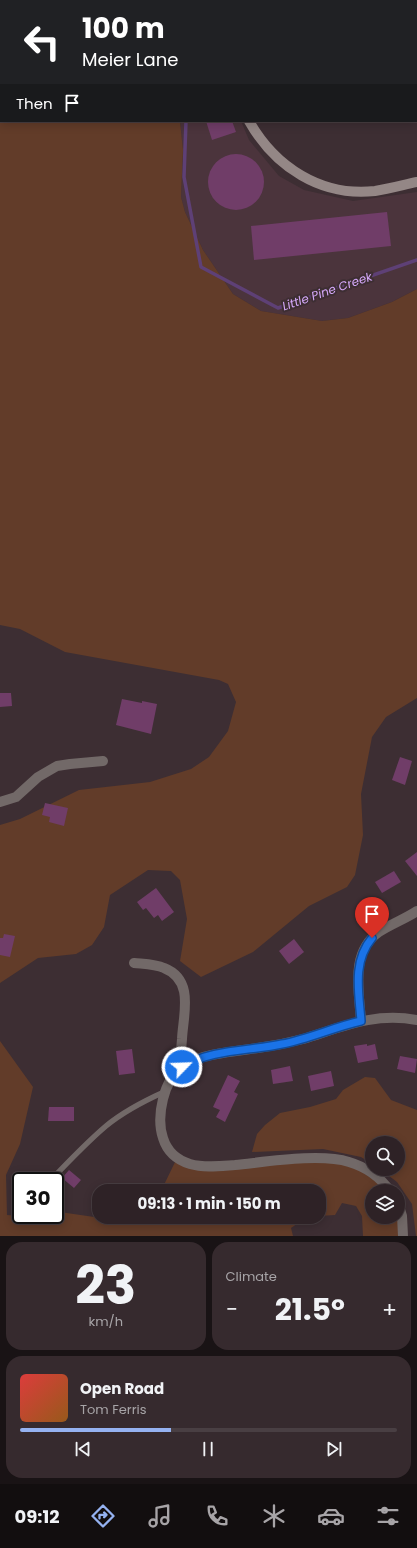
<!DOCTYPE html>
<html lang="en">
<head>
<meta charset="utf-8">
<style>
  body { margin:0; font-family:Poppins,sans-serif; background:#362a2e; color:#f1f3f6; height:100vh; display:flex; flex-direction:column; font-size:15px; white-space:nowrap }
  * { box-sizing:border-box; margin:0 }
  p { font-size:13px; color:#a7a4a7 }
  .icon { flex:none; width:22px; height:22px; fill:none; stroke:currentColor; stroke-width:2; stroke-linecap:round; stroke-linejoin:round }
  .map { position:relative; height:1236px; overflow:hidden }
  .side { display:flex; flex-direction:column; gap:6px; padding:6px; background:#191315; flex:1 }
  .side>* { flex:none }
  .hud { position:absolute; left:0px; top:0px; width:417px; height:122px; box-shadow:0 2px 10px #0003,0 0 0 1px #493f43; background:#202124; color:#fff; overflow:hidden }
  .buttons { position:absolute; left:365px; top:1136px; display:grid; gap:8px }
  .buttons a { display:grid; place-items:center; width:40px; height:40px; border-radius:50%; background:#2e2226; box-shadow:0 2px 10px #0003,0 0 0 1px #493f43; font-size:20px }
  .speed { position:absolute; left:12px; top:1172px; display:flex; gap:8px; font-size:20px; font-weight:700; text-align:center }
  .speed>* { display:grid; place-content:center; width:52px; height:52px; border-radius:50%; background:#2e2226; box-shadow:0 2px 10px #0003,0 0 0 1px #493f43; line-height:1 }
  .speed .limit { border:2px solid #111; border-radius:6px; background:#fff; color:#111 }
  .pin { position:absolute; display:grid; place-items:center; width:34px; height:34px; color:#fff; margin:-41px -17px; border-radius:50% 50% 50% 0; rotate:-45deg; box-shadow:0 0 4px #0007 }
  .pin .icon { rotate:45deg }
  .me { position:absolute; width:44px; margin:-22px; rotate:66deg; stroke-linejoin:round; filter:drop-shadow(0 0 3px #0008) }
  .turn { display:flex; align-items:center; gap:14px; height:84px; padding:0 16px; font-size:18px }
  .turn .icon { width:52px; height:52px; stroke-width:2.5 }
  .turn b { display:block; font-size:28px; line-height:34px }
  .then { display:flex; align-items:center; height:38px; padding:0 16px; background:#0003; gap:8px; font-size:15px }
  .big { font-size:30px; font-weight:700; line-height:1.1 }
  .side .card { flex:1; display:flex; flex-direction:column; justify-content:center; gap:6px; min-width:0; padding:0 14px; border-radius:16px; background:#362a2e }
  .side .dial { align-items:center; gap:0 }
  .dial b { font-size:52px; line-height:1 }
  .song { display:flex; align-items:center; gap:12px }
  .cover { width:48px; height:48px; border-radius:6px; background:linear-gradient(135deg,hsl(0 70% 55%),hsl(30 70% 35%)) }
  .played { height:4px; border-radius:2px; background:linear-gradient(90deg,#95b2f1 40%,#493f43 40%) }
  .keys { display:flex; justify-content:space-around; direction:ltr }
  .heat { display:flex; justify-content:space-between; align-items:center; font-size:22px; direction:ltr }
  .side .tiles { flex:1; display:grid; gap:6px; grid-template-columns:1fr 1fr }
  .card:last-child { grid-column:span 2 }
  .trip { position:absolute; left:92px; top:1184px; width:234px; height:40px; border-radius:16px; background:#2e2226; box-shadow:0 2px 10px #0003,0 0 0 1px #493f43; font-weight:700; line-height:40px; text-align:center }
  .tabs { display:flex; height:64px; justify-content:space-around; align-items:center; background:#120e0f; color:#a7a4a7 }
  .tabs .icon { width:28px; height:28px }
  .tabs .selected { color:#95b2f1 }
  .tabs b { font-size:18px; color:#f1f3f6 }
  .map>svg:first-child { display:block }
</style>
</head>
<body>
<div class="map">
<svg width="417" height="1236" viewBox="0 0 417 1236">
  <rect width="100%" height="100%" fill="#3d2e33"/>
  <polygon fill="#4b343c" points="180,121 241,121 249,140 279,176 304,190 353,201 417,192 417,289 392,302 348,318 322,321 261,311 233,294 203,250 185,212 181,197 183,150"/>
  <g fill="#623c29">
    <polygon points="0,0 166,0 1,1 1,121 180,121 183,150 181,197 185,212 203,250 233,294 261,311 322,321 348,318 392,302 417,289 417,698 386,717 372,737 361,794 363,835 355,875 347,887 309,906 253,952 201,977 180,961 187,919 180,880 171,871 148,870 110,895 104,927 92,945 76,954 38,958 0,983 0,825 20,819 79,790 150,782 191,769 209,757 228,731 236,702 228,684 219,680 65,652 20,629 0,625"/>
    <polygon points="324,0 417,0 417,30 416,30 416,1"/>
    <polygon points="0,1041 33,1087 20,1144 6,1175 7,1215 40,1218 55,1215 55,1214 60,1212 135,1223 144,1217 307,1217 291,1228 293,1236 0,1236"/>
    <polygon points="365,1077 375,1078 391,1100 417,1110 417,1236 416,1236 412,1204 397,1182 380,1169 398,1169 398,1143 372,1143 372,1164 361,1157 323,1149 252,1152 257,1134 265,1125 280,1113 310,1107 336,1099 343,1090"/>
    <polygon points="177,1158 184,1162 348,1162 390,1191 372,1191 372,1217 398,1217 403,1236 363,1236 362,1216 356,1206 342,1203 335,1215 319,1216 319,1191 161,1191"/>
  </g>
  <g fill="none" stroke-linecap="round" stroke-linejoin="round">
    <g stroke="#5e4076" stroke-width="3.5">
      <polyline points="177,0 177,1"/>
      <polyline points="186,121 184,177 201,267 278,308 417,260"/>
    </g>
  </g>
  <g fill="#703d68">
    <polygon points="206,121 232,121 236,132 212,140"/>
    <circle cx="236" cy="182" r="28"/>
    <polygon points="387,212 391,246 254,260 251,226"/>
    <polygon points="0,693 11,693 12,706 0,707"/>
    <polygon points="122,699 142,703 142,701 157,704 151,734 116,725"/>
    <polygon points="400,757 412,761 405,785 392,780"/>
    <polygon points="45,803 68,808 64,826 49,822 50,817 42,815"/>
    <polygon points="417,852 417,876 405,861"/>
    <polygon points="394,871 401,882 382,893 375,882"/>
    <polygon points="156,888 174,912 162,921 158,915 154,918 146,908 143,910 137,902"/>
    <polygon points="4,934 15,936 10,957 0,955 0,938 3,938"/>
    <polygon points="294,939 304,952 289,964 279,951"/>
    <polygon points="367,1044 367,1046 375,1044 378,1059 358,1063 354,1046"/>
    <polygon points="132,1049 135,1073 119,1075 116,1051"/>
    <polygon points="400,1056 417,1059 415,1073 397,1069"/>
    <polygon points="290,1066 293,1081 273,1084 271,1070"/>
    <polygon points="331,1071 334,1086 311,1091 308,1076"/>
    <polygon points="228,1075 240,1081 234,1092 238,1094 225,1122 216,1117 220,1110 213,1107"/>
    <polygon points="49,1107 74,1107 74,1121 48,1121"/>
    <polygon points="69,1170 81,1180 74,1188 62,1178"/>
  </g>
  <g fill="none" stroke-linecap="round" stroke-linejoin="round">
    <g stroke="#726968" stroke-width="5.5">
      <polyline points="368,1 369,0"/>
      <path d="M50,1181C68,1162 86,1143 106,1126C123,1112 144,1101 164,1092"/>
    </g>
    <g stroke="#726968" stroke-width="10">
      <polyline points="0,802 16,797 38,777 57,766 70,764 103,761"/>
      <path d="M134,963C143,964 155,964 164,968C195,980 183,1015 182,1039C181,1048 181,1057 182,1067"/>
      <path d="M361,1021C359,990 350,952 379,932C391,924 405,919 417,911"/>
      <path d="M390,1191C380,1177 366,1167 349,1162C320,1153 266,1162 235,1165C220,1166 204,1168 190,1164C177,1160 167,1151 163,1138C159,1126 160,1111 163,1099C166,1087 172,1074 182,1066C199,1054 237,1051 258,1048C273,1046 288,1043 303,1039C342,1027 374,1012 417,1020"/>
      <polyline points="398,1203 402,1216 403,1236"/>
    </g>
    <g stroke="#948786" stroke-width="10">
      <polyline points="221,0 221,1"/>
      <path d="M249,121C275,167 321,197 375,191C389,189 403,185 417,182"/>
    </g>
  </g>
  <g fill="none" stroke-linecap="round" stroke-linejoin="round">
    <g stroke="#114b97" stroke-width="10">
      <path id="route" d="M182,1067C211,1049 250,1051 282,1044C309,1039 334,1027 361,1021C359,993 352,962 372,938"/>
    </g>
    <use href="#route" stroke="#1a73e8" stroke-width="7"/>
  </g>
  <g text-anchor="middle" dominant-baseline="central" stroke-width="4" stroke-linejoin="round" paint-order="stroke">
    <g font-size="12" font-style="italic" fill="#d6a9fb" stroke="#3d2e33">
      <text transform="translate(327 291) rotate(-19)">Little Pine Creek</text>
    </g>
  </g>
</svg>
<div class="buttons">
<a><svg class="icon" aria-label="search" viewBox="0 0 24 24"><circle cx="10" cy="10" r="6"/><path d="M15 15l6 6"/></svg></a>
<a><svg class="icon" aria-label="layers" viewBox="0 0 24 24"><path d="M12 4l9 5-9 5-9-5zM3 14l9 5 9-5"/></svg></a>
</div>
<div class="speed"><div class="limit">30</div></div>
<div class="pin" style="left:372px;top:938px;background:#d93025"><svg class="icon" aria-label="arrive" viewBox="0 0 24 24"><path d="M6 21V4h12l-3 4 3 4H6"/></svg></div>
<svg class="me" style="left:182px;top:1067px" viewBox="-20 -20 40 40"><circle r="17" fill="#1a73e8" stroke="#fff" stroke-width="3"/><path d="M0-11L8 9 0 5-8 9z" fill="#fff"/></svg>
<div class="trip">09:13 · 1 min · 150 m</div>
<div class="hud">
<div class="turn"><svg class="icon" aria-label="left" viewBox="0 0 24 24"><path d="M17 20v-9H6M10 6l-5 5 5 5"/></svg><div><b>100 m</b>Meier Lane</div></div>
<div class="then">Then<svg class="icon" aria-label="arrive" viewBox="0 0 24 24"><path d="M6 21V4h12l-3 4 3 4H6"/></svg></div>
</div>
</div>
<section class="side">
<div class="tiles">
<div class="card dial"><b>23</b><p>km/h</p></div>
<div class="card"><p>Climate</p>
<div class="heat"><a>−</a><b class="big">21.5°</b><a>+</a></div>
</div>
<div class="card">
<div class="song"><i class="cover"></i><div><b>Open Road</b><p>Tom Ferris</p></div></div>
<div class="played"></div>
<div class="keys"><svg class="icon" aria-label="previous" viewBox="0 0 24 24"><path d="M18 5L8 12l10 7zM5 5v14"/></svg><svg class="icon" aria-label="pause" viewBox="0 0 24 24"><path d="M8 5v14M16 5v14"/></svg><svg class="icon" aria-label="next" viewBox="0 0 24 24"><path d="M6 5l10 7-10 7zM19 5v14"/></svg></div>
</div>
</div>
</section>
<nav class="tabs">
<b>09:12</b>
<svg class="icon selected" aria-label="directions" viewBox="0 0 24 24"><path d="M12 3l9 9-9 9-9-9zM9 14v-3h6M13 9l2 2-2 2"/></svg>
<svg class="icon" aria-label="music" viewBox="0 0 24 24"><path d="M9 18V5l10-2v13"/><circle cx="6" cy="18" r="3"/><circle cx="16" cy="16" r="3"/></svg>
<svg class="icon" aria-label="phone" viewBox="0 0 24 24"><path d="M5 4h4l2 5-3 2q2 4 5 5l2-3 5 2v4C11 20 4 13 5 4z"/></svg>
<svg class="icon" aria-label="climate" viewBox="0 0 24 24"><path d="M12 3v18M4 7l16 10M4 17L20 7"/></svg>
<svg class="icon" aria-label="car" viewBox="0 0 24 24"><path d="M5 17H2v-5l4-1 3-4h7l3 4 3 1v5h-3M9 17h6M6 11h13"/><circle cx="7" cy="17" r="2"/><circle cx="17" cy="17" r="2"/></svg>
<svg class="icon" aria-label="filters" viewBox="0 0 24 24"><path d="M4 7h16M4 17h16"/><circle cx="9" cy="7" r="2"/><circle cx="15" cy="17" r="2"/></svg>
</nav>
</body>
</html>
